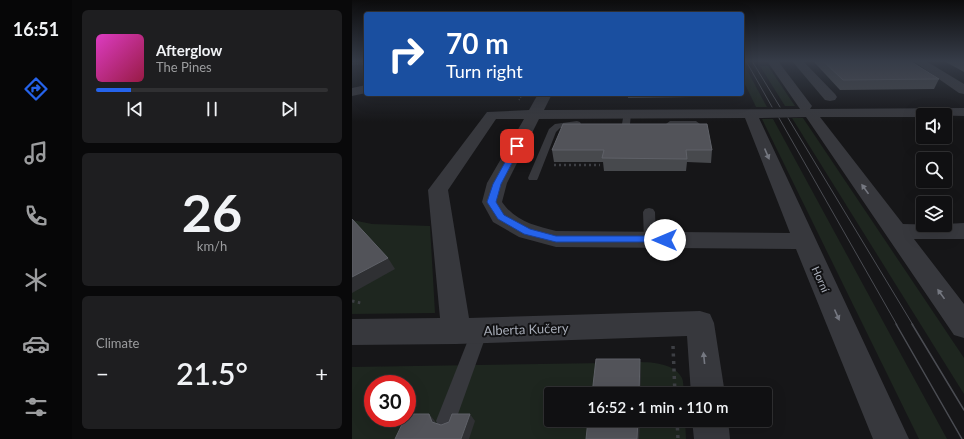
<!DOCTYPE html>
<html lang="en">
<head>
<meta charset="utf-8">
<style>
  body { margin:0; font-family:Lato,sans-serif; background:#1e1e20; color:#f1f3f6; height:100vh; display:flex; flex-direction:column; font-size:15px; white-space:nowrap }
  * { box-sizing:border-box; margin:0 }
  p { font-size:13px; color:#9c9d9f }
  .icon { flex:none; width:22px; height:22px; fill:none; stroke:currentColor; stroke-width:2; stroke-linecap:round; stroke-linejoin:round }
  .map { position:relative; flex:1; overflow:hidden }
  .side { display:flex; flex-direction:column; gap:10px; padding:10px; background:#09090a; width:280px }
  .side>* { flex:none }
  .guide { position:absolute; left:12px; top:12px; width:380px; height:84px; border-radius:4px; box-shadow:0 4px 16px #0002,0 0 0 1px #303032; background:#1a4fa0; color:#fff; overflow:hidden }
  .tools { position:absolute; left:564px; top:108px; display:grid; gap:8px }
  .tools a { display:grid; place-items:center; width:36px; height:36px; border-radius:4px; background:#101012; box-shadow:0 4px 16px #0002,0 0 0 1px #303032; font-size:20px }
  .speed { position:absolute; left:12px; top:375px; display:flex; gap:8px; font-size:20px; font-weight:700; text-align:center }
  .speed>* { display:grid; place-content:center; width:52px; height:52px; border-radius:50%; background:#101012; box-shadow:0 4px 16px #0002,0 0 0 1px #303032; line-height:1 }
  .speed .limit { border:6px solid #d22; background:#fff; color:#111 }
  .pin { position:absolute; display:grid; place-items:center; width:34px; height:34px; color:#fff; margin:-17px; border-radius:8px; box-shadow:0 2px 6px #0006 }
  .me { position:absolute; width:44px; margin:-22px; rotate:270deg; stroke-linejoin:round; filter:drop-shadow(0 0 3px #0008) }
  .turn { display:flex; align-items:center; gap:14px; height:84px; padding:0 16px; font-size:18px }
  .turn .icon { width:52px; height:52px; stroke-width:2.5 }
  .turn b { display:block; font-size:28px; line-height:34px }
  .big { font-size:30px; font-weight:600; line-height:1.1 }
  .side .card { flex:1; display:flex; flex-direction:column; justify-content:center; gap:6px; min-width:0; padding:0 14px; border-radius:6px; background:#1e1e20 }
  .side .dial { align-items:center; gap:0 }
  .dial b { font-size:52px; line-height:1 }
  .song { display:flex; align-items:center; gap:12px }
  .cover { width:48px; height:48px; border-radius:6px; background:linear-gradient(135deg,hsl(310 70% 55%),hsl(340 70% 35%)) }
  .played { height:4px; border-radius:2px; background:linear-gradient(90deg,#2563eb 15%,#303032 15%) }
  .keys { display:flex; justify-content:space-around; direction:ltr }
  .heat { display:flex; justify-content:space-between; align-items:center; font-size:22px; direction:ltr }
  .trip { position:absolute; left:192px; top:387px; width:228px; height:40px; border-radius:4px; background:#101012; box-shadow:0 4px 16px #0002,0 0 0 1px #303032; font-weight:600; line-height:40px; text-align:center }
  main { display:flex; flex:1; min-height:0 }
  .dock { display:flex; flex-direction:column; width:72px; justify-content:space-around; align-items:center; background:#060607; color:#9c9d9f }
  .dock .icon { width:28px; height:28px }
  .dock .current { color:#2563eb }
  .dock b { font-size:18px; color:#f1f3f6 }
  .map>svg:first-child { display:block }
</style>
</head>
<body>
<main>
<nav class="dock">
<b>16:51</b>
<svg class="icon current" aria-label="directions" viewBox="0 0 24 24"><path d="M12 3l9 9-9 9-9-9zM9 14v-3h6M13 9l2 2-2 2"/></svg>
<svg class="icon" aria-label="music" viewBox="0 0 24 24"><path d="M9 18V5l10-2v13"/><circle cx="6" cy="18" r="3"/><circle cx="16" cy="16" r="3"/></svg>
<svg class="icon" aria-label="phone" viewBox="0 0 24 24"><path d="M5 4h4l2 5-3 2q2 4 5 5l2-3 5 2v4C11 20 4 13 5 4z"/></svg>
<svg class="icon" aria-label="climate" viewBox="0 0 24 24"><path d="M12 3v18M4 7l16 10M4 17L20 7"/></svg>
<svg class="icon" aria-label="car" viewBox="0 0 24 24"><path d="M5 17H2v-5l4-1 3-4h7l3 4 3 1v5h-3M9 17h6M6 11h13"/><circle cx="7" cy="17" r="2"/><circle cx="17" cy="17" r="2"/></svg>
<svg class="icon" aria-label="filters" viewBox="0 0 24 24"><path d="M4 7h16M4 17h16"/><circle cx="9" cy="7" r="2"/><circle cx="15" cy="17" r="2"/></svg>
</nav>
<section class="side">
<div class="card">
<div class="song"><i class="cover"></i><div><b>Afterglow</b><p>The Pines</p></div></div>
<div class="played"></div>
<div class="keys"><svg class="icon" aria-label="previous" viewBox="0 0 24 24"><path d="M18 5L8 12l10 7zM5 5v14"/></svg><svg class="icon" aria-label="pause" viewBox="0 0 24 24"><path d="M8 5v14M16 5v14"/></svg><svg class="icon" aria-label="next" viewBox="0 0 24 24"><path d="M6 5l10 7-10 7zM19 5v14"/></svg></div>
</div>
<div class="card dial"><b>26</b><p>km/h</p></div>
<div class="card"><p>Climate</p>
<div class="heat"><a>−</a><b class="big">21.5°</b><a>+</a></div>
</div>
</section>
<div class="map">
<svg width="612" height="439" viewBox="0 0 612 439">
  <rect width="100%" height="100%" fill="#161618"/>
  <g fill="#1e261f" fill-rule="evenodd">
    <polygon points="390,61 415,107 404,107 390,78"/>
    <polygon points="408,66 416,66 443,106 433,106"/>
    <polygon points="440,118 451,118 612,358 612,394"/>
    <polygon points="410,119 421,119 595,439 567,439"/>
    <polygon points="0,220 20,224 78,226 83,313 0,314"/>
    <path d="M253,363C274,363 319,356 330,378C332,383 331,389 332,394H199V420H333L334,439H0V367ZM21,384H55V418H21Z"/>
  </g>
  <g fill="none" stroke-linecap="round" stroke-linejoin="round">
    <g stroke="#3d3f44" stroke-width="1.5" stroke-dasharray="1 1.5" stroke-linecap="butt">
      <polyline points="0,64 14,64"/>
      <polyline points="167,100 171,94"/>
    </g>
    <polyline stroke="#3d3f44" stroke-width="2.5" stroke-dasharray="2 3" stroke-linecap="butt" points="202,165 248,165"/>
    <polyline stroke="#3d3f44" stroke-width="3" stroke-dasharray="2.5 3.5" stroke-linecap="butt" points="0,301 9,303"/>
    <g stroke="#3d3f44" stroke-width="3.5" stroke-dasharray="3 4.5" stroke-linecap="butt">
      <polyline points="321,346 323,394"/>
      <polyline points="325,420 326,439"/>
    </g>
    <g fill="#37383d" fill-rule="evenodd">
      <polygon points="272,112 275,112 279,114 278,124 274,127 270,124"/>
      <polygon points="225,121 228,122 229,124 228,126 208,128 204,132 186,178 185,180 177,180 176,178 197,129 203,124"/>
      <polygon points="318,121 344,121 348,124 344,127 315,126 314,124"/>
      <polygon points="297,208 301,209 303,212 304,240 303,243 298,244 293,243 292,240 291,212 293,209"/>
      <polygon points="128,323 134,325 136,330 101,428 94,431 87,428 84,421 120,330 122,325"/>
    </g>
    <g fill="#37383d" fill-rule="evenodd">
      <path d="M415,61H426L460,106L458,109L612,108V116L571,115V117H468L551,224L593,225V224L612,223V239H562L612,304V338L602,335L454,117L407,118L557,439H521L444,249L204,247L167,237L141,222L130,202L135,183L172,119H144L96,190L117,318L348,311L358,314L362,323L373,394H339L335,336L104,344L0,345V319L88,318L76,190L135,112L177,110L186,94H200L192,110L448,109ZM393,118L438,233L204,231C183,226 163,221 150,202L155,183L187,119Z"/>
      <polygon points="440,61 451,61 483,94 485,97 483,100 478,101 473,100"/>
      <polygon points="561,61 574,61 612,84 612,94 607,93"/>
      <polygon points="14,85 14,93 0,96 0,88"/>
      <polygon points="340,420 376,420 378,439 342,439"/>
    </g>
    <g stroke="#4a4c52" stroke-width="1">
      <polyline points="394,61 420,107"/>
      <polyline points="400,61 428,107"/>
      <polyline points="427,118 545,325"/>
      <polyline points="436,118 561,325"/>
    </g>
    <g stroke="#4a4c52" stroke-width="1.5">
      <polyline points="544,324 610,439"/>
      <polyline points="560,324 612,410"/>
    </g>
  </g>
  <g fill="#47494d">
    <polygon points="462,61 558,61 587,79 582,89 488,90 462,62"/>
    <polygon points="592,61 612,61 612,72"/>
    <polygon points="276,94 340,94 340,97 276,98"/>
    <polygon points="200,150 360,150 359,163 335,162 334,171 252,171 251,162 202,162"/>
  </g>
  <g fill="#2f3033">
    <polygon points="36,258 43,269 0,293 0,277"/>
    <polygon points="288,359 289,377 288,394 287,394"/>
    <polygon points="77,414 83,421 86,429 80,422"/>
    <polygon points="118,414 123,421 117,439 109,439"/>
    <polygon points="286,420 288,420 287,439 285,439"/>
  </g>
  <g fill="#525359" stroke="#5f6168">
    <polygon points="471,61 558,61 587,79 491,80"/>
    <polygon points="211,124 355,124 360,150 334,150 335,159 250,158 252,150 200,150"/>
    <polygon points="0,219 36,258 0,277"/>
    <polygon points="244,359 288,359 287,394 240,394"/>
    <polygon points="55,414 77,414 80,422 89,425 97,422 100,414 118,414 109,439 43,439 53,418 55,418"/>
    <polygon points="236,420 286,420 285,439 234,439"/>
  </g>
  <defs><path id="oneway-solid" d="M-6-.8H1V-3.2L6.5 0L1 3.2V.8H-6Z"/></defs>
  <g fill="#757881">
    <use href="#oneway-solid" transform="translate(415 154) rotate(67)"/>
    <use href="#oneway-solid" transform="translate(513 189) rotate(-126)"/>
    <use href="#oneway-solid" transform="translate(589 294) rotate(-126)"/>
    <use href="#oneway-solid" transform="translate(485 315) rotate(66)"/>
    <use href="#oneway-solid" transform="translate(352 358) rotate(-96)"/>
  </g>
  <linearGradient id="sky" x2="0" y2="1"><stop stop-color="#0c0c0d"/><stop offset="0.5" stop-color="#363c48"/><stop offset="1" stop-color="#363c48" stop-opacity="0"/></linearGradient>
  <rect width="612" height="122" fill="url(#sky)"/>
  <polygon fill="#2563eb" stroke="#184099" points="163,144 168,144 169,146 149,184 144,202 152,215 178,229 204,236 313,236 316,237 318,240 316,242 204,242 172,234 146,219 135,202 141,184"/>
  <g text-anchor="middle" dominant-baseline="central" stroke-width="4" stroke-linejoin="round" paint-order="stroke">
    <g font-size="11" fill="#a8adb8" stroke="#111113">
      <text transform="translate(469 279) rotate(66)">Horní</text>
    </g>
    <g font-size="13" fill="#a8adb8" stroke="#111113">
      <text transform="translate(174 329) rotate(-2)">Alberta Kučery</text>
    </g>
  </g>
</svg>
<div class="tools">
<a><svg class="icon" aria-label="sound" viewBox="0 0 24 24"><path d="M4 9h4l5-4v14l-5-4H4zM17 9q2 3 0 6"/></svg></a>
<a><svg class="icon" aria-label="search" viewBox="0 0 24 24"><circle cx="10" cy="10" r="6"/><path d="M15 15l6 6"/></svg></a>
<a><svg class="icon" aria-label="layers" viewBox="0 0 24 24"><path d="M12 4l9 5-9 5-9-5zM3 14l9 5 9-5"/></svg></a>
</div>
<div class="speed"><div class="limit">30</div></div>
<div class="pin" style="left:165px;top:146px;background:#d93025"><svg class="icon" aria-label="arrive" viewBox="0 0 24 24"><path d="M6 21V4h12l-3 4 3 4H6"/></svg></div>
<svg class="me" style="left:313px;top:240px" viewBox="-20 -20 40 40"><circle r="19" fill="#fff"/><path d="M0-13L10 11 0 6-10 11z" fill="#2563eb"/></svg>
<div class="trip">16:52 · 1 min · 110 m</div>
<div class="guide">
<div class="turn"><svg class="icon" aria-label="right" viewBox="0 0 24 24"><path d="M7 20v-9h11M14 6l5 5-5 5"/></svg><div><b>70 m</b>Turn right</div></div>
</div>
</div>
</main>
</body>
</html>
